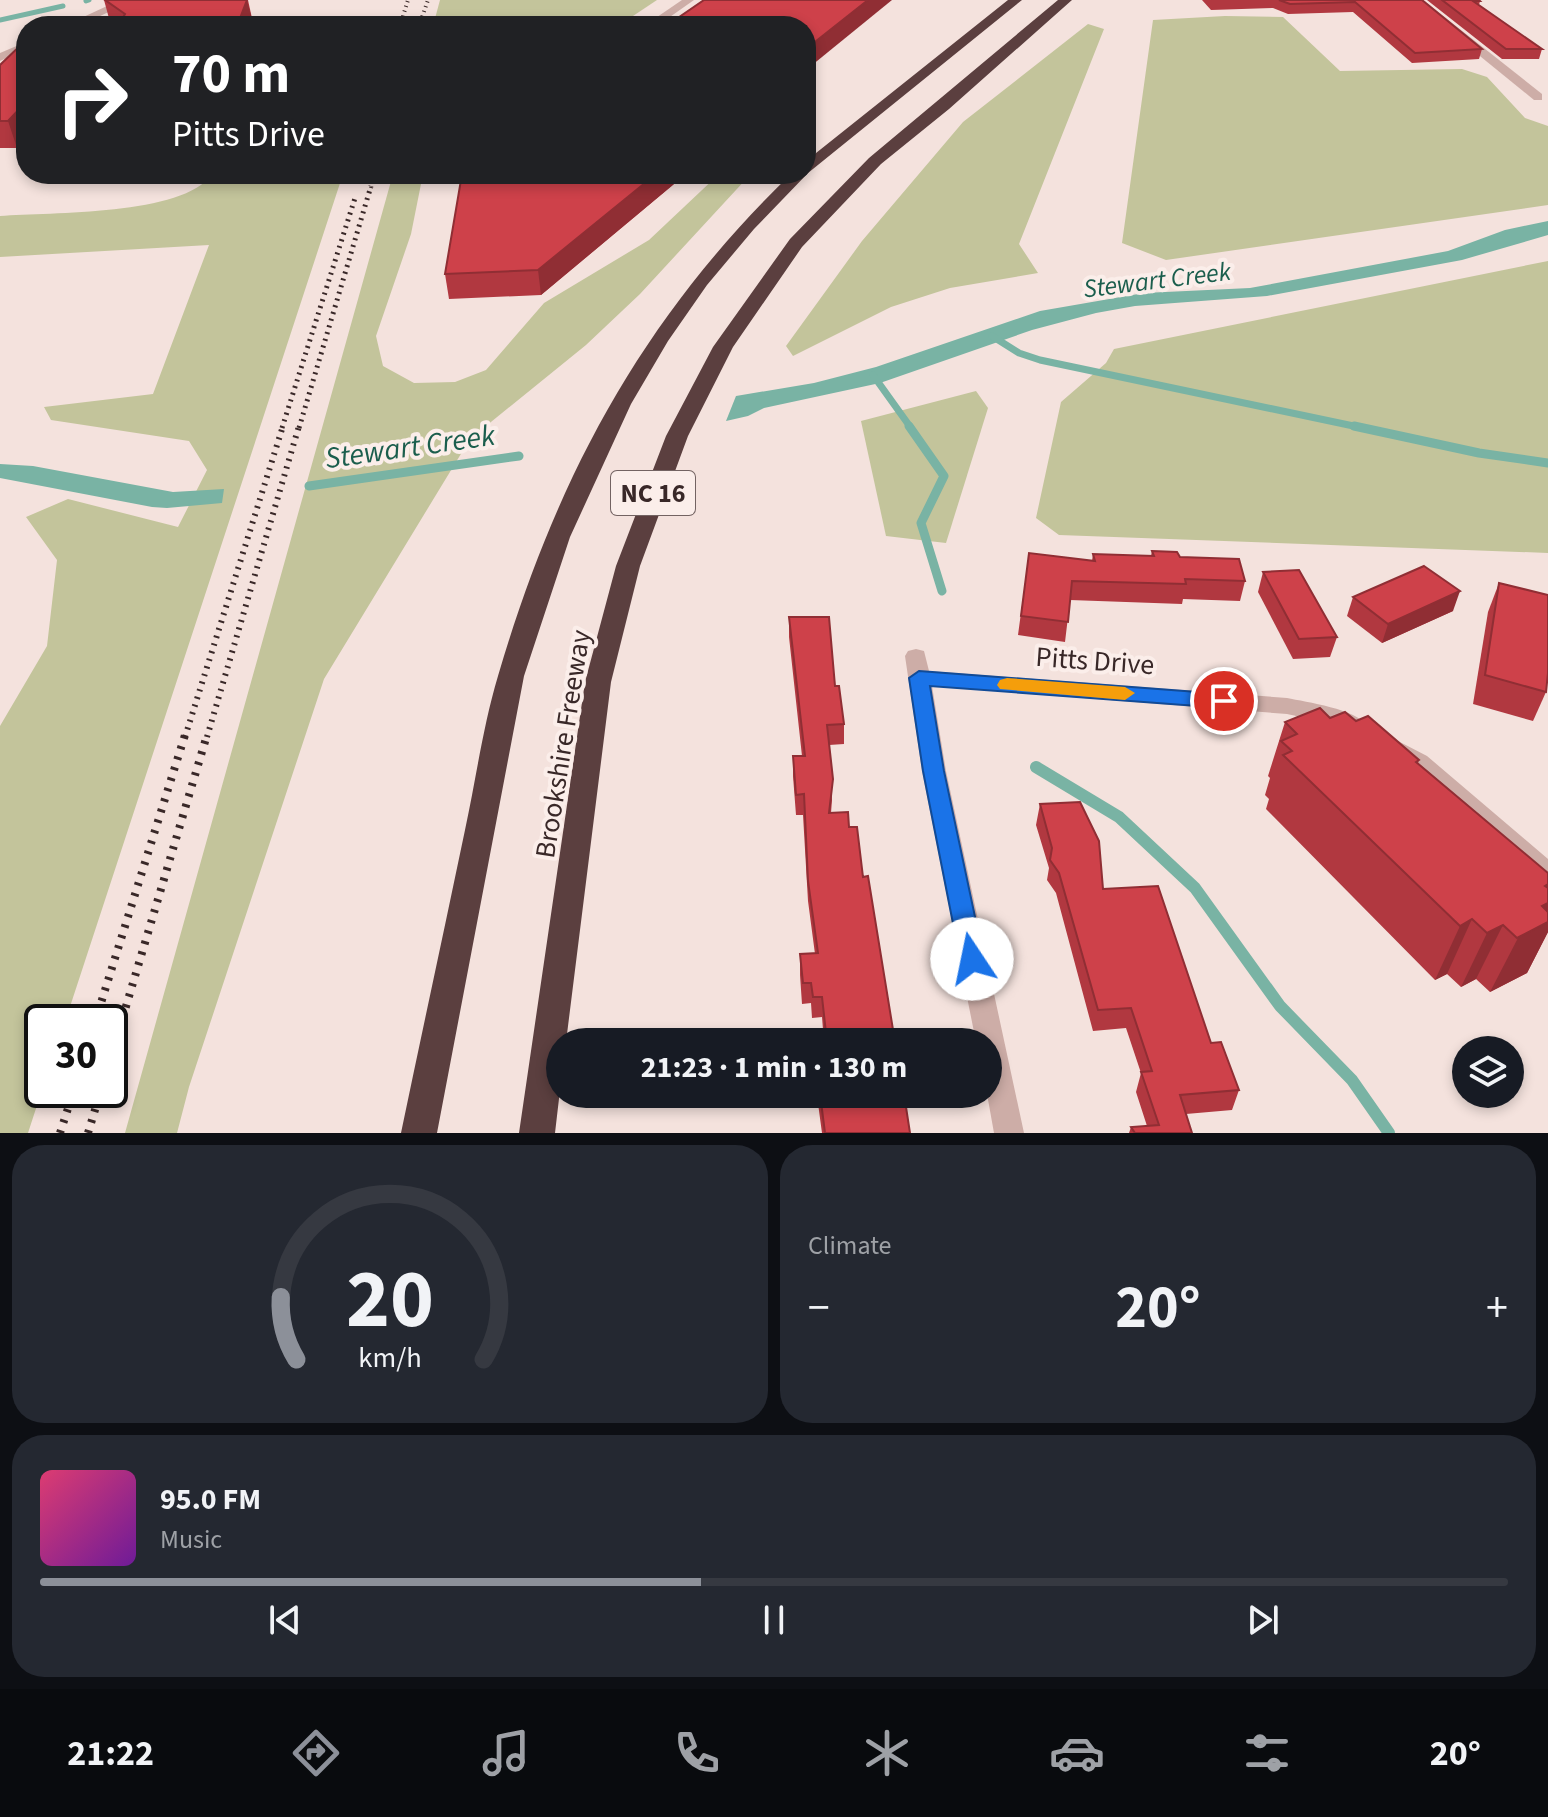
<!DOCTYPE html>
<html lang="en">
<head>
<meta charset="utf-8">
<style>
  body { margin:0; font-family:"Source Sans 3",sans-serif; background:#242831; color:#f1f3f6; height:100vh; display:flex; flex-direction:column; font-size:30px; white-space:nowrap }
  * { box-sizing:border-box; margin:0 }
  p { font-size:26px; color:#9ea1a6 }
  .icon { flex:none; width:44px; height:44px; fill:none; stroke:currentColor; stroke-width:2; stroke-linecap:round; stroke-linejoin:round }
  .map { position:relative; height:1133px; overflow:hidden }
  .panel { display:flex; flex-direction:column; gap:12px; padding:12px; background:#0d0f14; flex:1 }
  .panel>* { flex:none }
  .banner { position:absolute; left:16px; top:16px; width:800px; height:168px; border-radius:32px; box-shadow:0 4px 12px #0003; background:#202124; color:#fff; overflow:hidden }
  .buttons { position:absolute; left:1452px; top:1036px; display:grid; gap:16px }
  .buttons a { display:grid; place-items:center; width:72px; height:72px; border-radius:50%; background:#171b24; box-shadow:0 4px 12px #0003; font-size:40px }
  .speed { position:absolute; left:24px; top:1004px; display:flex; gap:16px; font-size:40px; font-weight:700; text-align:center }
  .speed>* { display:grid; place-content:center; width:104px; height:104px; border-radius:50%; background:#171b24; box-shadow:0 4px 12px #0003; line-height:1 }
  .speed .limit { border:4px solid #111; border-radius:12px; background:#fff; color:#111 }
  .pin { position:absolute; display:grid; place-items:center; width:68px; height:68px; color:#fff; margin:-34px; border:4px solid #fff; border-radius:50%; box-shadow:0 2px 8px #0007 }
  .me { position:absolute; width:88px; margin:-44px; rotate:349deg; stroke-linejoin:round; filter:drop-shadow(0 0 6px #0008) }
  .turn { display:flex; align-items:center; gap:28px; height:168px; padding:0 24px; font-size:36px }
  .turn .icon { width:104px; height:104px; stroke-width:2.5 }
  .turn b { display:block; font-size:56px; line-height:68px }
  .big { font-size:60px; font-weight:700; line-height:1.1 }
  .panel .tile { flex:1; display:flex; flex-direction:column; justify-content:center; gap:12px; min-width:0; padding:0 28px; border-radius:32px; background:#242831 }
  .panel .dial { align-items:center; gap:0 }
  .dial svg { height:208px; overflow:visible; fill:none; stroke:#363941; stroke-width:7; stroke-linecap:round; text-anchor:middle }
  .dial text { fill:#f1f3f6; stroke:none }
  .song { display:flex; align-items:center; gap:24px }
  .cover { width:96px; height:96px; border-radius:12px; background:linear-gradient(135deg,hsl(340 70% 55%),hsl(280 70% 35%)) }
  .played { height:8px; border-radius:4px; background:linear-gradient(90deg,#8c9099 45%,#363941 45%) }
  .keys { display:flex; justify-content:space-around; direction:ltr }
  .heat { display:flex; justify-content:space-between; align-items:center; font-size:44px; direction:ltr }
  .panel .tiles { flex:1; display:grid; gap:12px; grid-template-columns:1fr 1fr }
  .tile:last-child { grid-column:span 2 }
  .trip { position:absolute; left:546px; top:1028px; width:456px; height:80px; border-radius:40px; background:#171b24; box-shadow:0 4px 12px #0003; font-weight:700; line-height:80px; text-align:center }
  .dock { display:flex; height:128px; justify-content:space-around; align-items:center; background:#090b0e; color:#9ea1a6 }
  .dock .icon { width:56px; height:56px }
  .dock .selected { color:#8c9099 }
  .dock b { font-size:36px; color:#f1f3f6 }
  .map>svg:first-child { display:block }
</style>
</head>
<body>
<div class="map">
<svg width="1548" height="1133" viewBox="0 0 1548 1133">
  <rect width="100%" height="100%" fill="#f4e2dd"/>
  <g fill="#c3c49b">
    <polygon points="440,0 657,0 618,26 433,26"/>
    <polygon points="1225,16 1283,17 1340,71 1462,69 1487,77 1525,118 1548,126 1548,205 1166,260 1122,243 1153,20"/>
    <polygon points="1088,24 1104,29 1019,244 1038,273 950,288 891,307 793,356 786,346 862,241 963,122"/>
    <path d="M212,174H343L65,1022H42V1090L28,1133H0V726L47,646L57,560L26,517L68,499L178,527L207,470L189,441L51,420L44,407L153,394L209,245L0,257V216C51,212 183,216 212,174Z"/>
    <polygon points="393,174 423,174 411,234 376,336 383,366 414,383 455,382 486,370 544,303 649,240 719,174 744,174 748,177 640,294 586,345 470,439 324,679 189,1087 177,1133 125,1133"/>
    <polygon points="1548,261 1548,553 1059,535 1036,518 1061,402 1106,363 1114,349"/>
    <polygon points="976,391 988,408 946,543 886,536 861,421"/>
  </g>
  <g fill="#79b3a4">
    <polygon points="1548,221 1548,235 1462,260 1267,296 1135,306 1096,313 1032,330 880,383 764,408 748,416 726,421 736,396 814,383 876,367 1040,311 1144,293 1250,288 1448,251 1505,230"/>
    <polygon points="0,464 33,466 173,492 224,489 222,503 167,508 152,507 0,478"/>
  </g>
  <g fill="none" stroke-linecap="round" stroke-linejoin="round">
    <g stroke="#79b3a4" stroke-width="5">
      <polyline points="86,1 89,0"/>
      <polyline points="0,20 63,6"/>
    </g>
    <g stroke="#79b3a4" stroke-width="7">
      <polyline points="992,336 1019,353 1040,360 1363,428"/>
      <polyline points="873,375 911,428"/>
    </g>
    <g stroke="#79b3a4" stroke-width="9">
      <polyline points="909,426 944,476 921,523 942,591"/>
      <polyline points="1354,426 1479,453 1548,463"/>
      <polyline points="309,486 519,456"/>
    </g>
    <polyline stroke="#79b3a4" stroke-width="12" points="1036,767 1119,817 1195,888 1280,1006 1352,1080 1389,1133"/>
    <g fill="#cdada7" fill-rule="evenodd">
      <polygon points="120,0 134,0 79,26 64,26"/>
      <polygon points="682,0 694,0 657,26 644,26"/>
      <polygon points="1411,0 1423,0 1542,94 1542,100 1534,100"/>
      <polygon points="26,42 26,49 0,61 0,53"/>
      <path d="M916,649L924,651L929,671L1287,698C1306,702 1357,709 1367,726L1364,732C1351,735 1305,717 1287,714L932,686L946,771L1024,1133H994L987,1094L988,1042H976L922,771L905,656L908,651Z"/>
      <polygon points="1398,741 1427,756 1548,859 1548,884 1539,881 1411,768 1390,755 1387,749 1390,743"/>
    </g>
    <g fill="#5b3f3f" fill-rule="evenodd">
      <path d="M1008,0H1022L808,173L754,229L707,285L668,341L631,404L570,537L524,676L437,1133H401C422,1032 444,931 465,830C476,779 483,726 498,676C556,478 642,318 791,174H806V161Z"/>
      <polygon points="1058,0 1072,0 949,109 881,164 802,247 733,347 688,436 640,566 611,682 566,1042 560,1042 560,1090 555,1133 519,1133 585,682 616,566 666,436 713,347 790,239 869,158"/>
    </g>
    <g stroke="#392828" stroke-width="4" stroke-dasharray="1 4" stroke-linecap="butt">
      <polyline points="400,26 408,0"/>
      <polyline points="419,26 428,0"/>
      <polyline points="371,188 375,174"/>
    </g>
    <g stroke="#392828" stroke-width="5" stroke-dasharray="2 5" stroke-linecap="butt">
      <polyline points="282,428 355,198"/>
      <polyline points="299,428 371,186"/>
    </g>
    <g stroke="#392828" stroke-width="6" stroke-dasharray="2 6" stroke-linecap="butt">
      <polyline points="185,737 283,426"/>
      <polyline points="207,737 299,426"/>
    </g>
    <g stroke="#392828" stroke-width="8" stroke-dasharray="3 8" stroke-linecap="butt">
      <polyline points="95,1022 185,735"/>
      <polyline points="110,1060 207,735"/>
      <polyline points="60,1133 74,1090"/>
      <polyline points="88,1133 101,1090"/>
    </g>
  </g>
  <g fill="#b13840">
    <polygon points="104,0 248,0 253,23 251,26 115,26 110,22"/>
    <polygon points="1202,0 1422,0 1482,49 1479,59 1412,63 1353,12 1288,14 1273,8 1211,10"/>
    <polygon points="1427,0 1479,0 1480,1 1479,5 1542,49 1539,59 1502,59"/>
    <polygon points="0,65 17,148 0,148"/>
    <polygon points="686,174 541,295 449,299 445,274"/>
    <polygon points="1152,551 1180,557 1245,581 1240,601 1183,599 1182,604 1070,600 1065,642 1018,635 1029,553 1092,561 1093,554 1151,556"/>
    <polygon points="1263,572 1337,637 1330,657 1293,659 1258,592"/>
    <polygon points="1499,583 1546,692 1533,721 1473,704 1488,612"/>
    <polygon points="1353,597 1453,611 1382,643 1347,616"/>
    <polygon points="789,617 835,686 844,724 844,744 829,745 832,800 831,813 849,827 863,877 895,1042 824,1042 822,1017 812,1018 811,1003 802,1004 800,975 800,954 815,954 808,901 803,815 796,815 793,776 793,756 802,756 789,637"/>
    <polygon points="1330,718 1356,721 1419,760 1418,763 1548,873 1548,932 1527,973 1490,992 1476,979 1461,987 1447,974 1435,980 1266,809 1269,799 1265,795 1270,778 1268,776 1285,722"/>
    <polygon points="1040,804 1103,889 1211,1043 1239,1090 1232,1110 1186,1114 1192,1133 1129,1133 1131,1127 1147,1126 1136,1092 1141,1073 1126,1028 1093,1031 1056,893 1047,880 1049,868 1036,825"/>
    <polygon points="810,1094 904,1094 910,1133 822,1133 817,1096 810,1097"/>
  </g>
  <g fill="#902e34">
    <polygon points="247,0 253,23 251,26 237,26"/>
    <polygon points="868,0 892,0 806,70 806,49"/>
    <polygon points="26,102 26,137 17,148 8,121"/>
    <polygon points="656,174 686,174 541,295 538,270"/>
    <polygon points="1460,591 1453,611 1382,643 1388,624"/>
    <polygon points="1548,884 1548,932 1527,973 1490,992 1545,886"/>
    <polygon points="1472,919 1447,974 1435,980 1460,926"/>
    <polygon points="1503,925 1476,979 1461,987 1487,933"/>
  </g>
  <g fill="#ce414a" stroke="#902e34" stroke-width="2">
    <polygon points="105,0 247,0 237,26 118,26 125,14"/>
    <polygon points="704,0 868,0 806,49 806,26 671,26 677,22 672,22"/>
    <polygon points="1279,0 1422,0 1482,49 1415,53 1355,2 1290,4"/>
    <polygon points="1442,0 1479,0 1480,1 1473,1 1542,49 1506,49"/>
    <polygon points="26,40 26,102 8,121 0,121 0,65"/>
    <polygon points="462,174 656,174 538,270 445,274"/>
    <polygon points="1152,551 1177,552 1180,557 1239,559 1245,581 1185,579 1186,584 1072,581 1068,622 1021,616 1029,553 1095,561 1093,554 1154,556"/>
    <polygon points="1424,566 1460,591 1388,624 1353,597"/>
    <polygon points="1299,570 1337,637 1299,639 1263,572"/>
    <polygon points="1499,583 1548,595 1548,673 1546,692 1485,675"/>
    <polygon points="789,617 829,617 835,686 839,686 844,724 827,725 833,779 829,813 848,812 849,827 857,827 863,877 868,876 895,1042 827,1042 822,997 813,997 811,983 803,983 800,954 818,953 808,881 804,794 796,795 793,756 805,756"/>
    <polygon points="1320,708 1330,718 1345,712 1356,721 1368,716 1419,760 1416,762 1548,873 1548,884 1545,886 1548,888 1548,903 1542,906 1548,912 1548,922 1517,938 1503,925 1487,933 1472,919 1460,926 1283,755 1292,751 1281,741 1297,734 1285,722"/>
    <polygon points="1080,802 1099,841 1103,889 1158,886 1211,1043 1221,1042 1239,1090 1180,1095 1192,1133 1135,1133 1131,1127 1159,1125 1141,1072 1152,1071 1131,1008 1098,1010 1059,873 1050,860 1052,848 1040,804"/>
    <polygon points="820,1094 904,1094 910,1133 825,1133"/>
  </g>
  <polygon fill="#1a73e8" stroke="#114b97" stroke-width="2" points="919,671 1224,694 1234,701 1224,708 930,686 944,771 984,959 980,966 972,969 963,966 960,959 923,771 909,678"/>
  <polygon fill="#f59e0b" points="1007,678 1125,687 1135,693 1125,700 1000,689 997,685 1000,680"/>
  <g text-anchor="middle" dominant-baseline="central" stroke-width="8" stroke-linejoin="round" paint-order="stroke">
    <g font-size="26" font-style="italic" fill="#1b5e4d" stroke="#fbeeea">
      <text transform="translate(1157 280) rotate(-7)">Stewart Creek</text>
    </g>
    <rect fill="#fbeeea" stroke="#736362" stroke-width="2" x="611" y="471" width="84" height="44" rx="6"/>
    <g font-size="26" font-weight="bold" fill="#392828">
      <text x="653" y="493">NC 16</text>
    </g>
    <g font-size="28" fill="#392828" stroke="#fbeeea">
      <text transform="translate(1095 661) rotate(4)">Pitts Drive</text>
      <text transform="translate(563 744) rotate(-81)">Brookshire Freeway</text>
    </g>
    <g font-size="30" font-style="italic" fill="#1b5e4d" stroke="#fbeeea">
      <text transform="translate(410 447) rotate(-8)">Stewart Creek</text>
    </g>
  </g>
</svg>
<div class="buttons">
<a><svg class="icon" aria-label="layers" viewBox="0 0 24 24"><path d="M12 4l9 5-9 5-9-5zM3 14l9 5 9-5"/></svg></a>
</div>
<div class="speed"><div class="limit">30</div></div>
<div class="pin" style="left:1224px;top:701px;background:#d93025"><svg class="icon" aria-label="arrive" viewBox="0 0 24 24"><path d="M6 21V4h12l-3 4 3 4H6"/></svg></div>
<svg class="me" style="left:972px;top:959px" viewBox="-20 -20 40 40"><circle r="19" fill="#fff"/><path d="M0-13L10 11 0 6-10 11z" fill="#1a73e8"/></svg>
<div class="trip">21:23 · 1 min · 130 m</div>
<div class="banner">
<div class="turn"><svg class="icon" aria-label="right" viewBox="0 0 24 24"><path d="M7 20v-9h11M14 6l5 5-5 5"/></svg><div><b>70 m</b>Pitts Drive</div></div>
</div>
</div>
<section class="panel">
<div class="tiles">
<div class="tile dial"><svg viewBox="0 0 100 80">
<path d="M14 69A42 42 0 1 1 86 69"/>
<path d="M14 69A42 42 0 0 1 8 45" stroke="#8c9099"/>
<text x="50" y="56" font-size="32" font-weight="700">20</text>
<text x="50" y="72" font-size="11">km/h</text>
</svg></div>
<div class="tile"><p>Climate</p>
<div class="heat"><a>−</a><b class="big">20°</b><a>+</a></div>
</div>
<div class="tile">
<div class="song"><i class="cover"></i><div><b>95.0 FM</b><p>Music</p></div></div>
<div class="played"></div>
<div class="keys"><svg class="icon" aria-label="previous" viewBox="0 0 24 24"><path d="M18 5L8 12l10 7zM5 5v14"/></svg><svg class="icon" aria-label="pause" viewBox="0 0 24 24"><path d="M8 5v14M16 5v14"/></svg><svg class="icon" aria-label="next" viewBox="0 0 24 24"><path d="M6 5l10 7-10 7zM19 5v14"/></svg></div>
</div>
</div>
</section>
<nav class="dock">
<b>21:22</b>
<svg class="icon selected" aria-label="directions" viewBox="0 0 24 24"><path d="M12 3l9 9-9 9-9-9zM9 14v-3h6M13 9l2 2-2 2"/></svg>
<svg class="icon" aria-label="music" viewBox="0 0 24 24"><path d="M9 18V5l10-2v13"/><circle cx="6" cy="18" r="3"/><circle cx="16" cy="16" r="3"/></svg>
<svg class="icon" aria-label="phone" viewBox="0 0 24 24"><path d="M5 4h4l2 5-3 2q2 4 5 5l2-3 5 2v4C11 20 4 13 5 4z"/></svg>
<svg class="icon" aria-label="climate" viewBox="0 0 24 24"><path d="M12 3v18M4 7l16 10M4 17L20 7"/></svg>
<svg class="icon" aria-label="car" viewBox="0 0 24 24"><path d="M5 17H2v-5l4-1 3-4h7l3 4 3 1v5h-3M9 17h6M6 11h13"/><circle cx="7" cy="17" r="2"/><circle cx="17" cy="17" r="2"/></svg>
<svg class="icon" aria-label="filters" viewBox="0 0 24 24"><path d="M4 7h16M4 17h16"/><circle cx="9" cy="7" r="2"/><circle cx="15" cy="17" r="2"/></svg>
<b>20°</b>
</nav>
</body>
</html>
